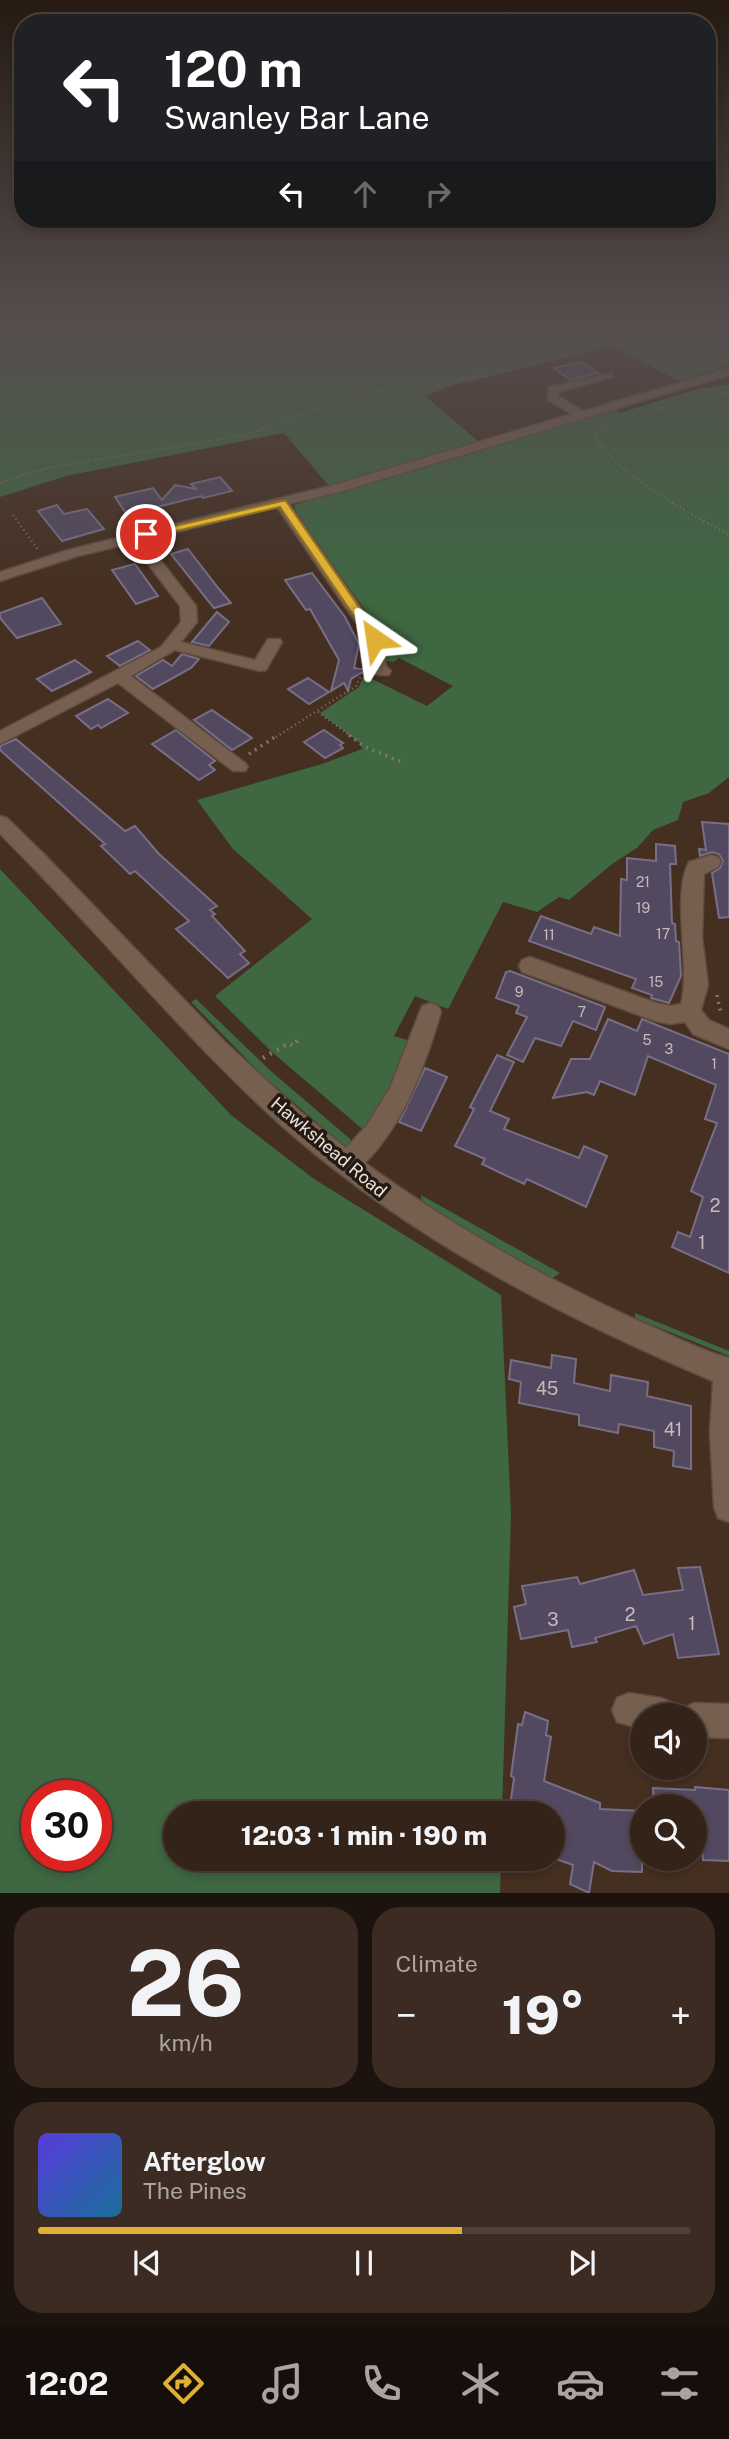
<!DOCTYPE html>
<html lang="en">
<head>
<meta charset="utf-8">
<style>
  body { margin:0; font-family:"Public Sans",sans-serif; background:#3c2b22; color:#f1f3f6; height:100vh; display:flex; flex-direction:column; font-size:26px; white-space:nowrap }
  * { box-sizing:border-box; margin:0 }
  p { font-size:23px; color:#a9a4a2 }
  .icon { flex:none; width:38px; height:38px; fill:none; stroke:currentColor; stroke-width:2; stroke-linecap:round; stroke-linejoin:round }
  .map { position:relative; height:1893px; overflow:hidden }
  .details { display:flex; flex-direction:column; gap:14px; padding:14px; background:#1d130e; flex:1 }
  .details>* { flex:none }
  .banner { position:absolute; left:14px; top:14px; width:702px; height:214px; border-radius:28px; box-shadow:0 4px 10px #0003,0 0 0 2px #4e4038; background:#202124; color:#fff; overflow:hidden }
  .fabs { position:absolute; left:630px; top:1703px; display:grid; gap:14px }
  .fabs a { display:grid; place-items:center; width:77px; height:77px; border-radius:50%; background:#342319; box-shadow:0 4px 10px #0003,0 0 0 2px #4e4038; font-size:35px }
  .speed { position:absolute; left:21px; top:1780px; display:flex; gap:14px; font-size:35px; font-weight:700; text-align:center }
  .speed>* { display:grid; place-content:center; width:91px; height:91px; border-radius:50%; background:#342319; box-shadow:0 4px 10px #0003,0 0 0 2px #4e4038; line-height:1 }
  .speed .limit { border:10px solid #d22; background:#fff; color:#111 }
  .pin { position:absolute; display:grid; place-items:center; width:60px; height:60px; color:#fff; margin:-30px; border:4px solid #fff; border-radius:50%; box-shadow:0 2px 7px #0007 }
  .me { position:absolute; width:77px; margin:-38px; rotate:328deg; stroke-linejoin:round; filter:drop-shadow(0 0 5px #0008) }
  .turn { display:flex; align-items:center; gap:24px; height:147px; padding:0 35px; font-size:32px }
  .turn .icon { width:91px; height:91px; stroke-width:2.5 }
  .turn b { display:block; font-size:49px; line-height:60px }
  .lanes { display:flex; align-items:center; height:66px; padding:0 35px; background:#0003; justify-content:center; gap:35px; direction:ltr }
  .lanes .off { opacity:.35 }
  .big { font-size:52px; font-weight:800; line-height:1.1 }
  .details .widget { flex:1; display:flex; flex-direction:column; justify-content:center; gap:10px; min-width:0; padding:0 24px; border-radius:28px; background:#3c2b22 }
  .details .dial { align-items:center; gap:0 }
  .dial b { font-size:91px; line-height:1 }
  .song { display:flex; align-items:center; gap:21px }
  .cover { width:84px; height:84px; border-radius:10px; background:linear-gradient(135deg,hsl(250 70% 55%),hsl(200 70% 35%)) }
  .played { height:7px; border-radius:4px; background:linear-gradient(90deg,#dfb034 65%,#4e4038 65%) }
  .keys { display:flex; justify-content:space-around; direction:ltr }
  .heat { display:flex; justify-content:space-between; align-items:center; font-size:38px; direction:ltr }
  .details .tiles { flex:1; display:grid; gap:14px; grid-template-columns:1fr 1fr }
  .widget:last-child { grid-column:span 2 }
  .trip { position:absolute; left:163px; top:1801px; width:402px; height:70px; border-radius:35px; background:#342319; box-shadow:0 4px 10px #0003,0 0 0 2px #4e4038; font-weight:800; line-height:70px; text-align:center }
  .tabs { display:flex; height:112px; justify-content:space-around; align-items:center; background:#150e0a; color:#a9a4a2 }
  .tabs .icon { width:49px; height:49px }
  .tabs .active { color:#dfb034 }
  .tabs b { font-size:32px; color:#f1f3f6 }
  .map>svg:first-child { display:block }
</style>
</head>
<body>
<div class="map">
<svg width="729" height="1893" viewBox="0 0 729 1893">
  <rect width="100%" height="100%" fill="#452f21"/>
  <g fill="#3e6742" fill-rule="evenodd">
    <polygon points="0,322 729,322 729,365 679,381 612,346 454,385 425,396 479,442 329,486 284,433 66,476 0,497"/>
    <polygon points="729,384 729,777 709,793 683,802 678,820 653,830 637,848 612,864 569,900 559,897 537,912 503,902 448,1009 415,996 394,1036 410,1041 414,1050 366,1132 273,1053 215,996 312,919 232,848 197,800 322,764 362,749 360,743 320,713 359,687 364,675 427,706 453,686 399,658 394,662 383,660 378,628 297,515 294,505 611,408 620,413 694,390"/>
    <path d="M0,869L231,1115L314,1179L501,1295L511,1515L502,1813H175V1858L501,1859L500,1893H0ZM37,1796H96V1855H37Z"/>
    <polygon points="196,999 272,1072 356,1144 345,1147 262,1075 191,1002"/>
    <polygon points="421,1195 560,1273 551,1279 422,1204"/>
    <polygon points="635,1313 729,1351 729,1356 635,1318"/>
  </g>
  <g fill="#524960" stroke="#786e86" stroke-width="2">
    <polygon points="583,362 598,373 570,380 554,368"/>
    <polygon points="220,477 232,491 203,498 201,496 137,512 135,509 125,512 115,497 153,488 162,500 175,485 196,489 191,484"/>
    <polygon points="57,505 64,514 87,509 104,529 62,541 38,511"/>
    <polygon points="188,549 219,589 231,603 214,608 171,554"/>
    <polygon points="135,564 158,596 136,604 112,570"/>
    <polygon points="312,573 345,617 359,644 354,668 366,670 351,679 348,691 344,683 331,691 339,660 310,609 306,610 285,580"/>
    <polygon points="42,598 61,624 17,638 0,618 0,613"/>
    <polygon points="217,612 229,622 209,646 192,642"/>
    <polygon points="138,641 150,650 120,666 107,656"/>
    <polygon points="182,654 199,659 191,668 153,689 136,676 163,660 172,666"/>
    <polygon points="75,660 91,672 52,691 37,679"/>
    <polygon points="308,678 329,692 309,704 288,689"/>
    <polygon points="108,699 128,713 101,728 98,725 91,729 76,716"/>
    <polygon points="212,710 252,738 232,750 194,720"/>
    <polygon points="176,730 215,761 209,765 215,770 199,780 152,744"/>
    <polygon points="324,730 343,743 340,745 343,748 325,758 304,742"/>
    <polygon points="16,739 125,831 135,826 159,854 217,906 210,910 215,914 212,916 245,951 240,954 249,963 228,978 176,929 189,921 135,871 130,874 101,846 105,844 0,750 0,746"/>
    <polygon points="702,822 729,824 729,917 719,918 712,873 720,868 723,861 719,854 712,852 700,856 699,849 706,850"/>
    <polygon points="656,844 675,846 676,864 670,864 672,923 675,924 676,941 679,942 681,976 669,1003 651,998 652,995 632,988 636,979 529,941 541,916 591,934 594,927 620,936 621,879 627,880 627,858 656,861"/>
    <polygon points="510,971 605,1007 596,1030 573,1021 561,1046 535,1038 523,1062 507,1055 527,1017 516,1013 519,1006 496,998 506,972"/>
    <polygon points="608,1019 637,1031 642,1019 729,1054 729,1273 672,1247 678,1232 690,1237 703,1197 691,1191 717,1123 705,1119 716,1085 648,1056 635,1095 600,1081 594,1095 587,1092 553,1098 571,1059 590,1059"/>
    <polygon points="497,1055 514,1062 490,1111 509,1119 504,1129 579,1158 584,1146 607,1156 586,1207 527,1179 524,1184 482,1164 485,1159 455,1146 474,1109 470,1107"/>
    <polygon points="425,1068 447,1077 421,1131 399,1122"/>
    <polygon points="552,1355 576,1359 574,1383 610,1391 611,1375 648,1382 647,1396 691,1406 691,1469 673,1466 674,1451 654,1447 654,1431 619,1424 618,1433 579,1425 579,1415 519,1403 521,1382 509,1379 511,1360 551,1368"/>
    <polygon points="700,1567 719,1654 678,1658 673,1634 644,1644 636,1626 595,1638 597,1642 572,1647 568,1630 521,1639 514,1607 526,1604 522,1586 577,1577 580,1584 634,1570 643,1595 683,1590 678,1568"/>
    <polygon points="525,1712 548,1721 546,1735 551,1737 544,1781 600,1803 600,1809 642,1811 642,1872 612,1871 594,1862 589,1893 570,1884 573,1865 553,1858 553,1813 519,1813 521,1803 511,1799 514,1778 511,1776 518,1724 522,1725"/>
    <polygon points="695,1787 729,1790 729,1861 703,1860 697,1806 654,1806 653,1788 695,1790"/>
  </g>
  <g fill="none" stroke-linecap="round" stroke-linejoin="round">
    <g stroke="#5d4b3f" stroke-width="3">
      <g id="minor">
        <polygon points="729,368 729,375 339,492 289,504 383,639 386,666 391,671 389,675 377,675 370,668 367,639 277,507 145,540 196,606 197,622 181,642 255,660 268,639 280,639 282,642 266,670 260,671 175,650 131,676 245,763 248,767 245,771 233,771 118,683 0,744 0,731 161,647 181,622 180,606 132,543 78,556 0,581 0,572 68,550 330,486 572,414 548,400 549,387 612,373 612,377 559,392 558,396 583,411"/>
        <path d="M0,816L7,818L44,854L225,1042L301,1112L346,1148L367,1125L390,1088L422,1006L430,1003L438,1006L441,1012C425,1066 405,1122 365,1163C451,1225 543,1278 641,1322C670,1334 699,1350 729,1358V1522L718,1518L714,1507L710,1433L713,1381C559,1316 409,1238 283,1127C182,1036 97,930 0,834Z"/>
        <path d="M711,855L718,857L721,862L718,867L704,874L702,937L708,985L701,1010L709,1020L729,1029V1049L693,1034L685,1022L670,1024L655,1021L522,972L519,966L522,960L530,957L656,1003L670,1006L681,1004C691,965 671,895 689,862Z"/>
        <polygon points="629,1693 661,1698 673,1703 678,1715 642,1715 642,1729 617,1722 612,1710 617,1698"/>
        <polygon points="695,1703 729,1704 729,1738 695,1737 695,1715 680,1715 683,1708"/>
      </g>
    </g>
    <g stroke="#877569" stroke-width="2" stroke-dasharray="1 2.5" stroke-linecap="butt">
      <polyline points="703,396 729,393"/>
      <polyline points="646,413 666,407"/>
      <path d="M605,425L598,430L595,437C613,467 647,486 675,505"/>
      <polyline points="0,483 47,468 246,435 340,400 372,392 437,385 510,369"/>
    </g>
    <g stroke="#877569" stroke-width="2.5" stroke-dasharray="1 3.5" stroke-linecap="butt">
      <polyline points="672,503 729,535"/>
      <polyline points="13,515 39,551"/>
      <polyline points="318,712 352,737"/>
      <polyline points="276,737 356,686 363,672"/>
    </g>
    <g stroke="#877569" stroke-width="3.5" stroke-dasharray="2 5" stroke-linecap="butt">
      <polyline points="349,735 365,747 404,763"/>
      <polyline points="249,754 278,735"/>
      <polyline points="717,995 721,1014"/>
    </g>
    <polyline stroke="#877569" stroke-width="4.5" stroke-dasharray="2 6" stroke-linecap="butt" points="263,1058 289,1043 293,1046 298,1040"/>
    <use href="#minor" fill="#775f50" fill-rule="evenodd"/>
  </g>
  <linearGradient id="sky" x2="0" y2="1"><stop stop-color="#261a12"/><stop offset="0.55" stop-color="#564d4e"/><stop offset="1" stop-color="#564d4e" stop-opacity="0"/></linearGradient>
  <rect width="729" height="587" fill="url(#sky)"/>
  <polygon fill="#dfb034" stroke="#917222" stroke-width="2" points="282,501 286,501 381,639 379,641 371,641 280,507 146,538 141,534"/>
  <g text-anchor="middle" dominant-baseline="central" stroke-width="7" stroke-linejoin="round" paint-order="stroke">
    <g font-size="14" fill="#c7bab9">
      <text x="643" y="882">21</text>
      <text x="643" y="908">19</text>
      <text x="663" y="934">17</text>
      <text x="549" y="935">11</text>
      <text x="656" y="982">15</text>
      <text x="519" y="992">9</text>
      <text x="582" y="1012">7</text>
      <text x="647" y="1040">5</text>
      <text x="669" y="1049">3</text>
      <text x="714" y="1064">1</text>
    </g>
    <g font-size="18" fill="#eee0d7" stroke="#241a14">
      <text transform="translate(329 1147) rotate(40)">Hawkshead Road</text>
    </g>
    <g font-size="18" fill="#c7bab9">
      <text x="715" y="1205">2</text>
      <text x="702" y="1242">1</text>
      <text x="547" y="1388">45</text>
      <text x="673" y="1429">41</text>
      <text x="630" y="1614">2</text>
      <text x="553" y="1619">3</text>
      <text x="692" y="1623">1</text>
    </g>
  </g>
</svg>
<div class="fabs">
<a><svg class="icon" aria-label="sound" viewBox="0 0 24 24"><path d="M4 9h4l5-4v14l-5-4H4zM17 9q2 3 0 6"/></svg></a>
<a><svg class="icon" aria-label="search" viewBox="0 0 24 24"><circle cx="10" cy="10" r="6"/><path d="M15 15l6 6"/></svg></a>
</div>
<div class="speed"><div class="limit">30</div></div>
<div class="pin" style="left:146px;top:534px;background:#d93025"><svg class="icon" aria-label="arrive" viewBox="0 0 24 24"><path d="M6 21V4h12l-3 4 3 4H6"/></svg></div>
<svg class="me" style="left:375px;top:639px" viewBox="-20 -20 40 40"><path d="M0-17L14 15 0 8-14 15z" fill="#dfb034" stroke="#fff" stroke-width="4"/></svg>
<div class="trip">12:03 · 1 min · 190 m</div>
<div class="banner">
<div class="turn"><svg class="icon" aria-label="left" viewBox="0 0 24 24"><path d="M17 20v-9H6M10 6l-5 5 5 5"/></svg><div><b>120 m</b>Swanley Bar Lane</div></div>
<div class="lanes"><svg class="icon" aria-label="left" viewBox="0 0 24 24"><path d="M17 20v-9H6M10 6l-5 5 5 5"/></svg><svg class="icon off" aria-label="ahead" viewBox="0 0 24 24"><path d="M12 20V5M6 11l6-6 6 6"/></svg><svg class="icon off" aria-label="right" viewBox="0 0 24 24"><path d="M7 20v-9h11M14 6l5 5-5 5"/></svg></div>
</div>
</div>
<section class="details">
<div class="tiles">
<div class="widget dial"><b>26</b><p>km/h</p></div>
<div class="widget"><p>Climate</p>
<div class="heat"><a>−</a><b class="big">19°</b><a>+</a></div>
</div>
<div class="widget">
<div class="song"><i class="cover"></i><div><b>Afterglow</b><p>The Pines</p></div></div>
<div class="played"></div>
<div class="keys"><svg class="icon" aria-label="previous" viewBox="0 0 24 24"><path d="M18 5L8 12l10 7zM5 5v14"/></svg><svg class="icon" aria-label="pause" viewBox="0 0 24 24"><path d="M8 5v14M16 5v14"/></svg><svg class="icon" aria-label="next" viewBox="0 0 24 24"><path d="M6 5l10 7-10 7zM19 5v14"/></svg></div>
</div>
</div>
</section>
<nav class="tabs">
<b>12:02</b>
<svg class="icon active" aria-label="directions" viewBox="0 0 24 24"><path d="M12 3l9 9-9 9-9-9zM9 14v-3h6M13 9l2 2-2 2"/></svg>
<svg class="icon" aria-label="music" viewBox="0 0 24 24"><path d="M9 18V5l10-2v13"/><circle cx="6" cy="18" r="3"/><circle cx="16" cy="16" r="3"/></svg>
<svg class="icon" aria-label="phone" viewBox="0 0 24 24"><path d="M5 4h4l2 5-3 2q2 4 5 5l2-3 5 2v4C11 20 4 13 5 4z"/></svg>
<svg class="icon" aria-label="climate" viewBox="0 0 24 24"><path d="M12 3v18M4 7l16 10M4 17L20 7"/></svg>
<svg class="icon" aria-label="car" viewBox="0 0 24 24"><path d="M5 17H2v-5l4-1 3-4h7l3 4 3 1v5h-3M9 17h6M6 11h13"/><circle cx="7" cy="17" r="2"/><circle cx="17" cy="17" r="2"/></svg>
<svg class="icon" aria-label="filters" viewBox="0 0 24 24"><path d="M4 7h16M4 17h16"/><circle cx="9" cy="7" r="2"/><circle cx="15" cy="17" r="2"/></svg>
</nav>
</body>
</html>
